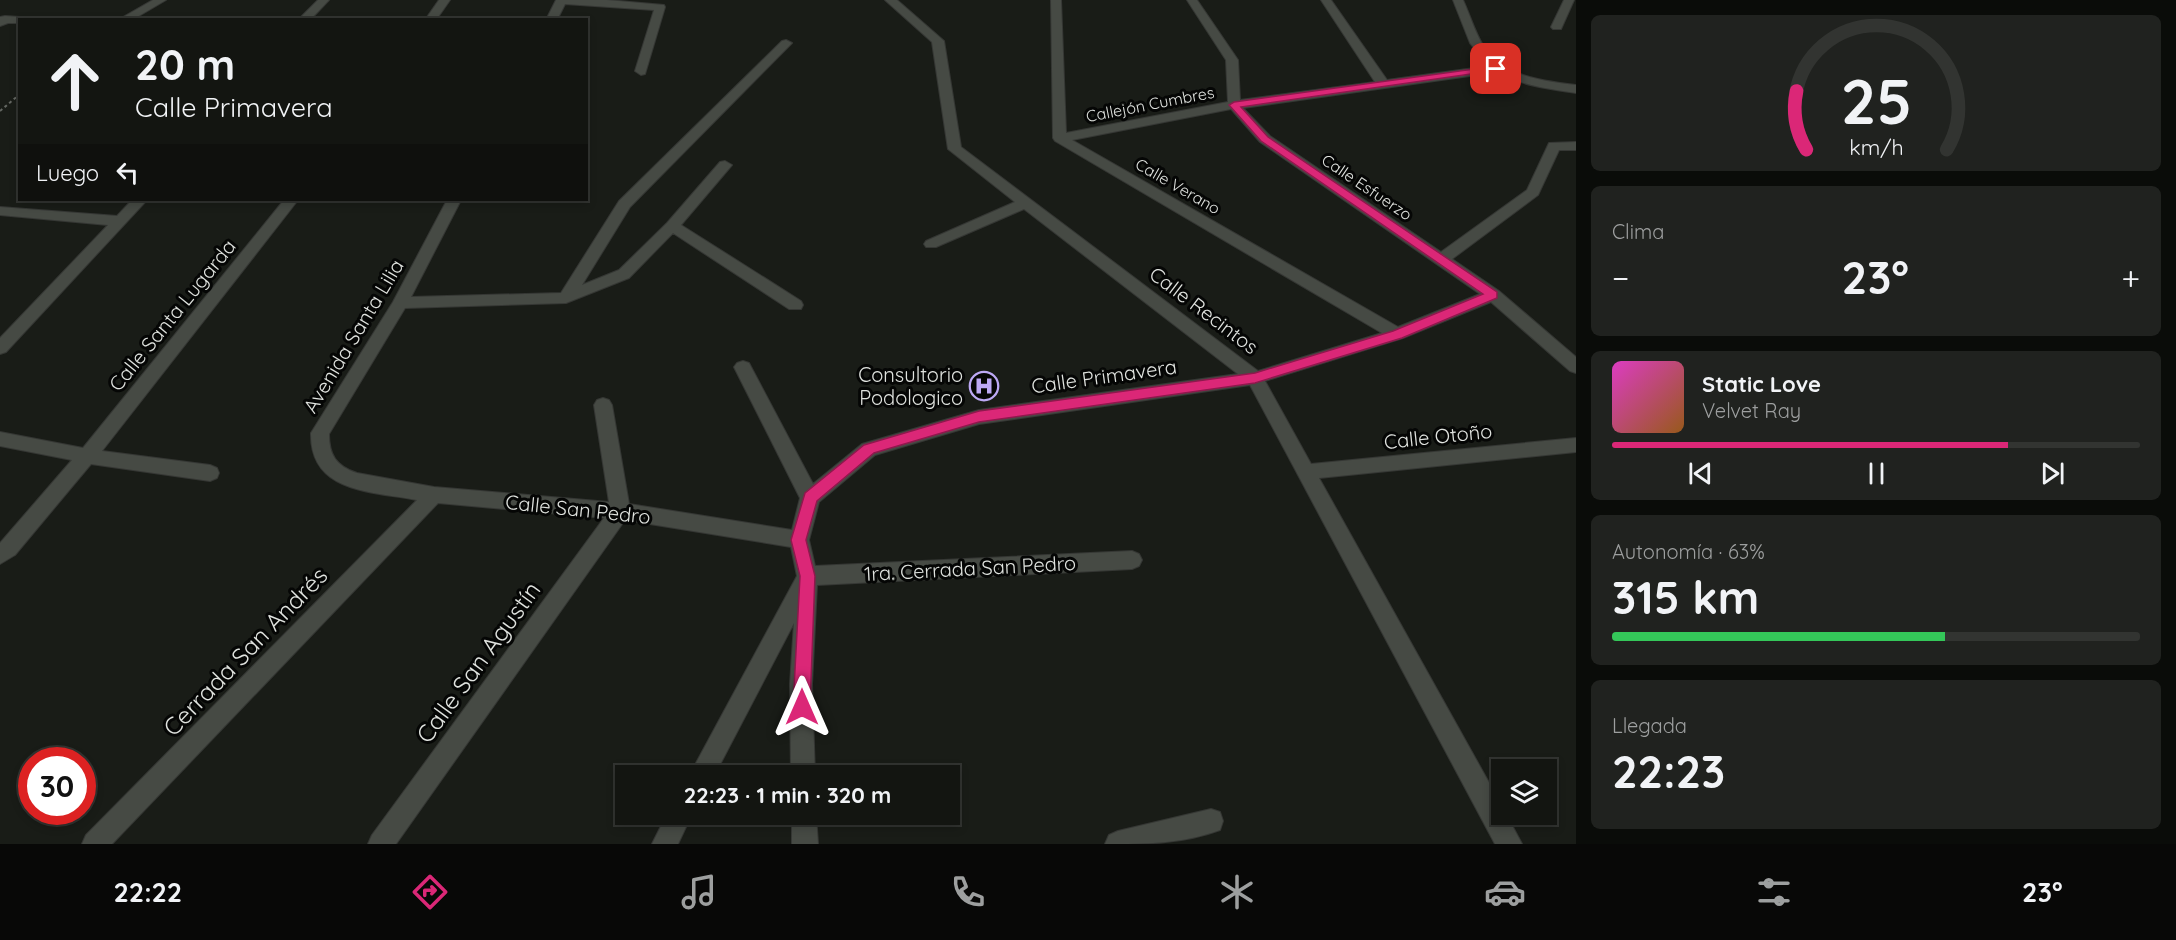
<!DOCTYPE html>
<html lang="es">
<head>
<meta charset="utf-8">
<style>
  body { margin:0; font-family:Quicksand,sans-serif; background:#20221f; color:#f1f3f6; height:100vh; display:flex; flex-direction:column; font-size:22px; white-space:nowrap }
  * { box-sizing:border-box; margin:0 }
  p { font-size:20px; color:#9d9f9f }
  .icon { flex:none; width:33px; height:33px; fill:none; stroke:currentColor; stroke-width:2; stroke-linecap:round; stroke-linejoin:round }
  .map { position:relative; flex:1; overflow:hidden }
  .side { display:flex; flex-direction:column; gap:15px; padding:15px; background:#0a0c09; width:600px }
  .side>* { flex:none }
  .hud { position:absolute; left:18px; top:18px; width:570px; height:183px; border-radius:0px; box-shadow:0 3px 9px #0003,0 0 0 2px #323431; background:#131511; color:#f1f3f6; overflow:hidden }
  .controls { position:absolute; left:1491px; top:759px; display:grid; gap:12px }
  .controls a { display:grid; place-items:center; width:66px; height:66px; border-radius:0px; background:#131511; box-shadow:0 3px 9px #0003,0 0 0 2px #323431; font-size:30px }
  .speed { position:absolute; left:18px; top:747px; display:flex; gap:12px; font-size:30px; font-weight:700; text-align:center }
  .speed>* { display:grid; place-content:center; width:78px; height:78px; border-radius:50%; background:#131511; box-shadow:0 3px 9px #0003,0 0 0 2px #323431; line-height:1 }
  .speed .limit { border:9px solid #d22; background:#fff; color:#111 }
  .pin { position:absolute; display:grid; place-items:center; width:51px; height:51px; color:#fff; margin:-26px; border-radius:12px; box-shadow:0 3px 9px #0006 }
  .me { position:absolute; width:66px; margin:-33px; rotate:0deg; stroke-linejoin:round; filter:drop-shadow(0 0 4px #0008) }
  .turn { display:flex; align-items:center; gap:21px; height:126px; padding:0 18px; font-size:27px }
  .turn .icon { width:78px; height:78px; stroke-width:2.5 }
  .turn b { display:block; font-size:42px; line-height:51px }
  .then { display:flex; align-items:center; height:57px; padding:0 18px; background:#0003; gap:12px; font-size:22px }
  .big { font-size:45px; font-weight:800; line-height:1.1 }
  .side .widget { flex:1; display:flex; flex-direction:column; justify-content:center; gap:9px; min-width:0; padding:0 21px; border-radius:9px; background:#20221f }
  .side .dial { align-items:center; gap:0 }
  .dial svg { height:156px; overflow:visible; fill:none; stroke:#323431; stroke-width:7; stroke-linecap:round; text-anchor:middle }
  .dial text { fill:#f1f3f6; stroke:none }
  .song { display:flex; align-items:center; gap:18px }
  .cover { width:72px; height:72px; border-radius:9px; background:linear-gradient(135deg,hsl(310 70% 55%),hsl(30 70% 35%)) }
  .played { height:6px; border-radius:3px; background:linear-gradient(90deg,#db2777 75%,#323431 75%) }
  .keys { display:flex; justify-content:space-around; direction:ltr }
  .heat { display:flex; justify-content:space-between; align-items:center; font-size:33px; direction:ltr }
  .charge { height:9px; border-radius:4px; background:linear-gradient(90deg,#34c759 63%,#323431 0) }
  .trip { position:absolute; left:615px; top:765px; width:345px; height:60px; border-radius:0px; background:#131511; box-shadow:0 3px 9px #0003,0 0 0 2px #323431; font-weight:800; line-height:60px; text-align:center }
  .dock { display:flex; height:96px; justify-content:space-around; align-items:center; background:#080807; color:#9d9f9f }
  .dock .icon { width:42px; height:42px }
  .dock .on { color:#db2777 }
  .dock b { font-size:27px; color:#f1f3f6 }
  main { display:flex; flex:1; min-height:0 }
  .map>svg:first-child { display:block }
</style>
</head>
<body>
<main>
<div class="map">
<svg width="1576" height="844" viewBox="0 0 1576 844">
  <rect width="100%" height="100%" fill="#191c17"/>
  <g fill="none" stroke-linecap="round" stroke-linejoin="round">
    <g stroke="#353734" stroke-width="2">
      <g id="minor">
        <polygon points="153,0 166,0 132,20 118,20"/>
        <polygon points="318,0 329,0 310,20 298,20"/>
        <polygon points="439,0 450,0 436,20 425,20"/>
        <polygon points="556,0 607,0 664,5 665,7 645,74 641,75 635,71 654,10 565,4 557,20 546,20"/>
        <path d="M885,0H897L944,41L961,147L1258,371L1382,333L1055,141L1053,138L1051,0H1061L1066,133L1228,102L1226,60L1187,0H1197L1238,60L1240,100L1375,82L1321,0H1331L1387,80L1489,66L1470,43L1453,0H1463C1470,15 1475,33 1484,47C1505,77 1543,81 1576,85V93C1549,89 1522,86 1498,72L1243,108L1270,136L1441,252L1527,190L1549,143L1576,142V150H1559L1538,195L1452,259L1499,291L1576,357V373L1570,371L1491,302L1403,338L1265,381L1311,464L1576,438V452L1319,478L1502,806V814H1506L1522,844H1495L1250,385L979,424L875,455L819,502L809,540L815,566L1132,551L1139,554L1142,560L1139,566L1132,569L817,585L812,684L815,776H791L790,684L794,623L714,776H689L797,576L791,547L625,520L396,844H368L372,835L604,518L438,503L112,844H82L86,835L417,500C371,491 310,493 311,433L393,302L447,200H461L411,297L561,293L619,201L782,41L786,40L792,43L630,207L582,285L619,270L667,223L720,162L725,161L732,165L681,225L801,301L803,305L801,309H789L673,233L629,278L566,303L405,308L329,434C329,455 336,466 357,473L434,487L609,502L594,405L597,400L603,398L609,400L612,405L629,504L792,530L800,498L734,367L737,363L743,361L749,363L813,484L862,444L979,410L1238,374L1024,209L936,247H926L924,244L926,241L1015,202L948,149L932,42ZM1231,109L1260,142L1480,294L1398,327L1072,140Z"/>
        <polygon points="1564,0 1574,0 1561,29 1553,29 1551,27"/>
        <polygon points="5,16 20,17 25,20 20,20 20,23 8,23 0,26 0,17"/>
        <polygon points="132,200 147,200 6,352 0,354 0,338 108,225 0,215 0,207 117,216"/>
        <polygon points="284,200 298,200 102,451 210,465 217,468 219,473 217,478 210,481 91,464 15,555 0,564 0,543 72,460 0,446 0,432 83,448"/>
        <path d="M1211,809L1220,812L1223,821L1220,830C1182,844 1146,844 1105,844L1109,835L1118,831Z"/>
        <polygon points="667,814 692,814 678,844 652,844"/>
        <polygon points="792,814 816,814 818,844 792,844"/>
      </g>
    </g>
    <polyline stroke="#646762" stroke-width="2" stroke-dasharray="3 3" stroke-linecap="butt" points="0,111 20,94"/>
    <use href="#minor" fill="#464a44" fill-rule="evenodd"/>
  </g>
  <polygon fill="#db2777" stroke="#8e194d" stroke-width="1.5" points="1496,66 1499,67 1499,70 1241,107 1268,137 1497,292 1497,298 1402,338 1255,383 979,422 874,453 817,501 806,540 815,576 810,707 808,713 802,716 796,713 793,707 800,576 791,540 805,493 864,445 979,411 1255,373 1393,331 1483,294 1261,141 1229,105 1234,102"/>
  <defs>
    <g id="hospital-ring" transform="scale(1.5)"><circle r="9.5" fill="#050605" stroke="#bda9f5" stroke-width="1.5"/><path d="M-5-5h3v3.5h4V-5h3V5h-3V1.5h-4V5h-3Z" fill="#bda9f5"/></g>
  </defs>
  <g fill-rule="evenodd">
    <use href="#hospital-ring" x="984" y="386"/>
  </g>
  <g text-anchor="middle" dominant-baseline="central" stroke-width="6" stroke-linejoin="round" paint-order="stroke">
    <g font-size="16" fill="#e0e3df" stroke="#050605">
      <text transform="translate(1150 104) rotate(-11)">Callejón Cumbres</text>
      <text transform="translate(1178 186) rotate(30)">Calle Verano</text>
      <text transform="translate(1367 187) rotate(34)">Calle Esfuerzo</text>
    </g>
    <g font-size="20" fill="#e0e3df" stroke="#050605">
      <text transform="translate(1204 310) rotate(37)">Calle Recintos</text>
      <text transform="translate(172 315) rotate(-51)">Calle Santa Lugarda</text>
      <text transform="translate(353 336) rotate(-59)">Avenida Santa Lilia</text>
      <text transform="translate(1104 376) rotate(-8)">Calle Primavera</text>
      <text transform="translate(1438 436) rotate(-6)">Calle Otoño</text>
      <text transform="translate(578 509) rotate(6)">Calle San Pedro</text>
      <text transform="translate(970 568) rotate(-3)">1ra. Cerrada San Pedro</text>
    </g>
    <g font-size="20" fill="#e0e3df" stroke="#050605" text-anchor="end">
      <text x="963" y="374">Consultorio<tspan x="963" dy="23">Podologico</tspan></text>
    </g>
    <g font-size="24" fill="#e0e3df" stroke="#050605">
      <text transform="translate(245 651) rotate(-46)">Cerrada San Andrés</text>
      <text transform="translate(478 662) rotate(-54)">Calle San Agustín</text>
    </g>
  </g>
</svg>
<div class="controls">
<a><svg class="icon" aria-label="layers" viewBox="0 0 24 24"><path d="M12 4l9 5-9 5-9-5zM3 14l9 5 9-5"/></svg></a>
</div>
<div class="speed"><div class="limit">30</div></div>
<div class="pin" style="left:1496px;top:69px;background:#d93025"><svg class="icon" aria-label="arrive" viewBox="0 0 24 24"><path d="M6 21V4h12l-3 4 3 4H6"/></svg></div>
<svg class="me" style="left:802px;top:707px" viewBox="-20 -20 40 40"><path d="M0-17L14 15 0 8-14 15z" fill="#db2777" stroke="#fff" stroke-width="4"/></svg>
<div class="trip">22:23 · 1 min · 320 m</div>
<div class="hud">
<div class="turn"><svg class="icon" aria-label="ahead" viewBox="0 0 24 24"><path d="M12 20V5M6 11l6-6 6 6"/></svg><div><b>20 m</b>Calle Primavera</div></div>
<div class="then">Luego<svg class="icon" aria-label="left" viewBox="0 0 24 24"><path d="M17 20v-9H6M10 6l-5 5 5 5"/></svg></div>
</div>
</div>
<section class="side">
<div class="widget dial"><svg viewBox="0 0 100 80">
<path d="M14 69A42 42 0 1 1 86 69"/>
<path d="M14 69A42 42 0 0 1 9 39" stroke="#db2777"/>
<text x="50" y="56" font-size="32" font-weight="700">25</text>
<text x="50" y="72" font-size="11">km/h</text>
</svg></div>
<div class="widget"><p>Clima</p>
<div class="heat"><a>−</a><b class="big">23°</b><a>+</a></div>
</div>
<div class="widget">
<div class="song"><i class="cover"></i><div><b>Static Love</b><p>Velvet Ray</p></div></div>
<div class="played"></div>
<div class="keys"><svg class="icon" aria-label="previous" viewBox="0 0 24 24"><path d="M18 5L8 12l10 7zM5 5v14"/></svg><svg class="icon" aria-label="pause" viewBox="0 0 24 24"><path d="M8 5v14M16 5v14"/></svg><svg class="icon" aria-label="next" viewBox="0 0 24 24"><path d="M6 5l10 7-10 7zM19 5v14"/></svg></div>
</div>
<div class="widget"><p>Autonomía · 63%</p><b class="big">315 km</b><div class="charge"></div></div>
<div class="widget"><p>Llegada</p><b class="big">22:23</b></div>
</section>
</main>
<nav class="dock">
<b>22:22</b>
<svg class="icon on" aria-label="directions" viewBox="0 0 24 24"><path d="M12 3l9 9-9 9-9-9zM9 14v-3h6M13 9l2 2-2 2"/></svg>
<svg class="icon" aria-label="music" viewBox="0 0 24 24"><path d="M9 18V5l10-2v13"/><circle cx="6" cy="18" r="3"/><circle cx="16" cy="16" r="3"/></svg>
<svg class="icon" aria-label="phone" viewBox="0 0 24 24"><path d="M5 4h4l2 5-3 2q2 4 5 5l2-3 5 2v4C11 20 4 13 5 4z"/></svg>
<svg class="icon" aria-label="climate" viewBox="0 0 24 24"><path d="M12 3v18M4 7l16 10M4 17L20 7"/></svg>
<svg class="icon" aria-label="car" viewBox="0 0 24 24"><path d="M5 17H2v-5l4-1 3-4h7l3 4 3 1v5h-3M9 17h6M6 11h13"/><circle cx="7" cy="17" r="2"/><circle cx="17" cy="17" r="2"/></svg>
<svg class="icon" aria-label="filters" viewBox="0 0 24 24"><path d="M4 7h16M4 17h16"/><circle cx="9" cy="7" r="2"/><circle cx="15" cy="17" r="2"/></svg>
<b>23°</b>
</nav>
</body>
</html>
